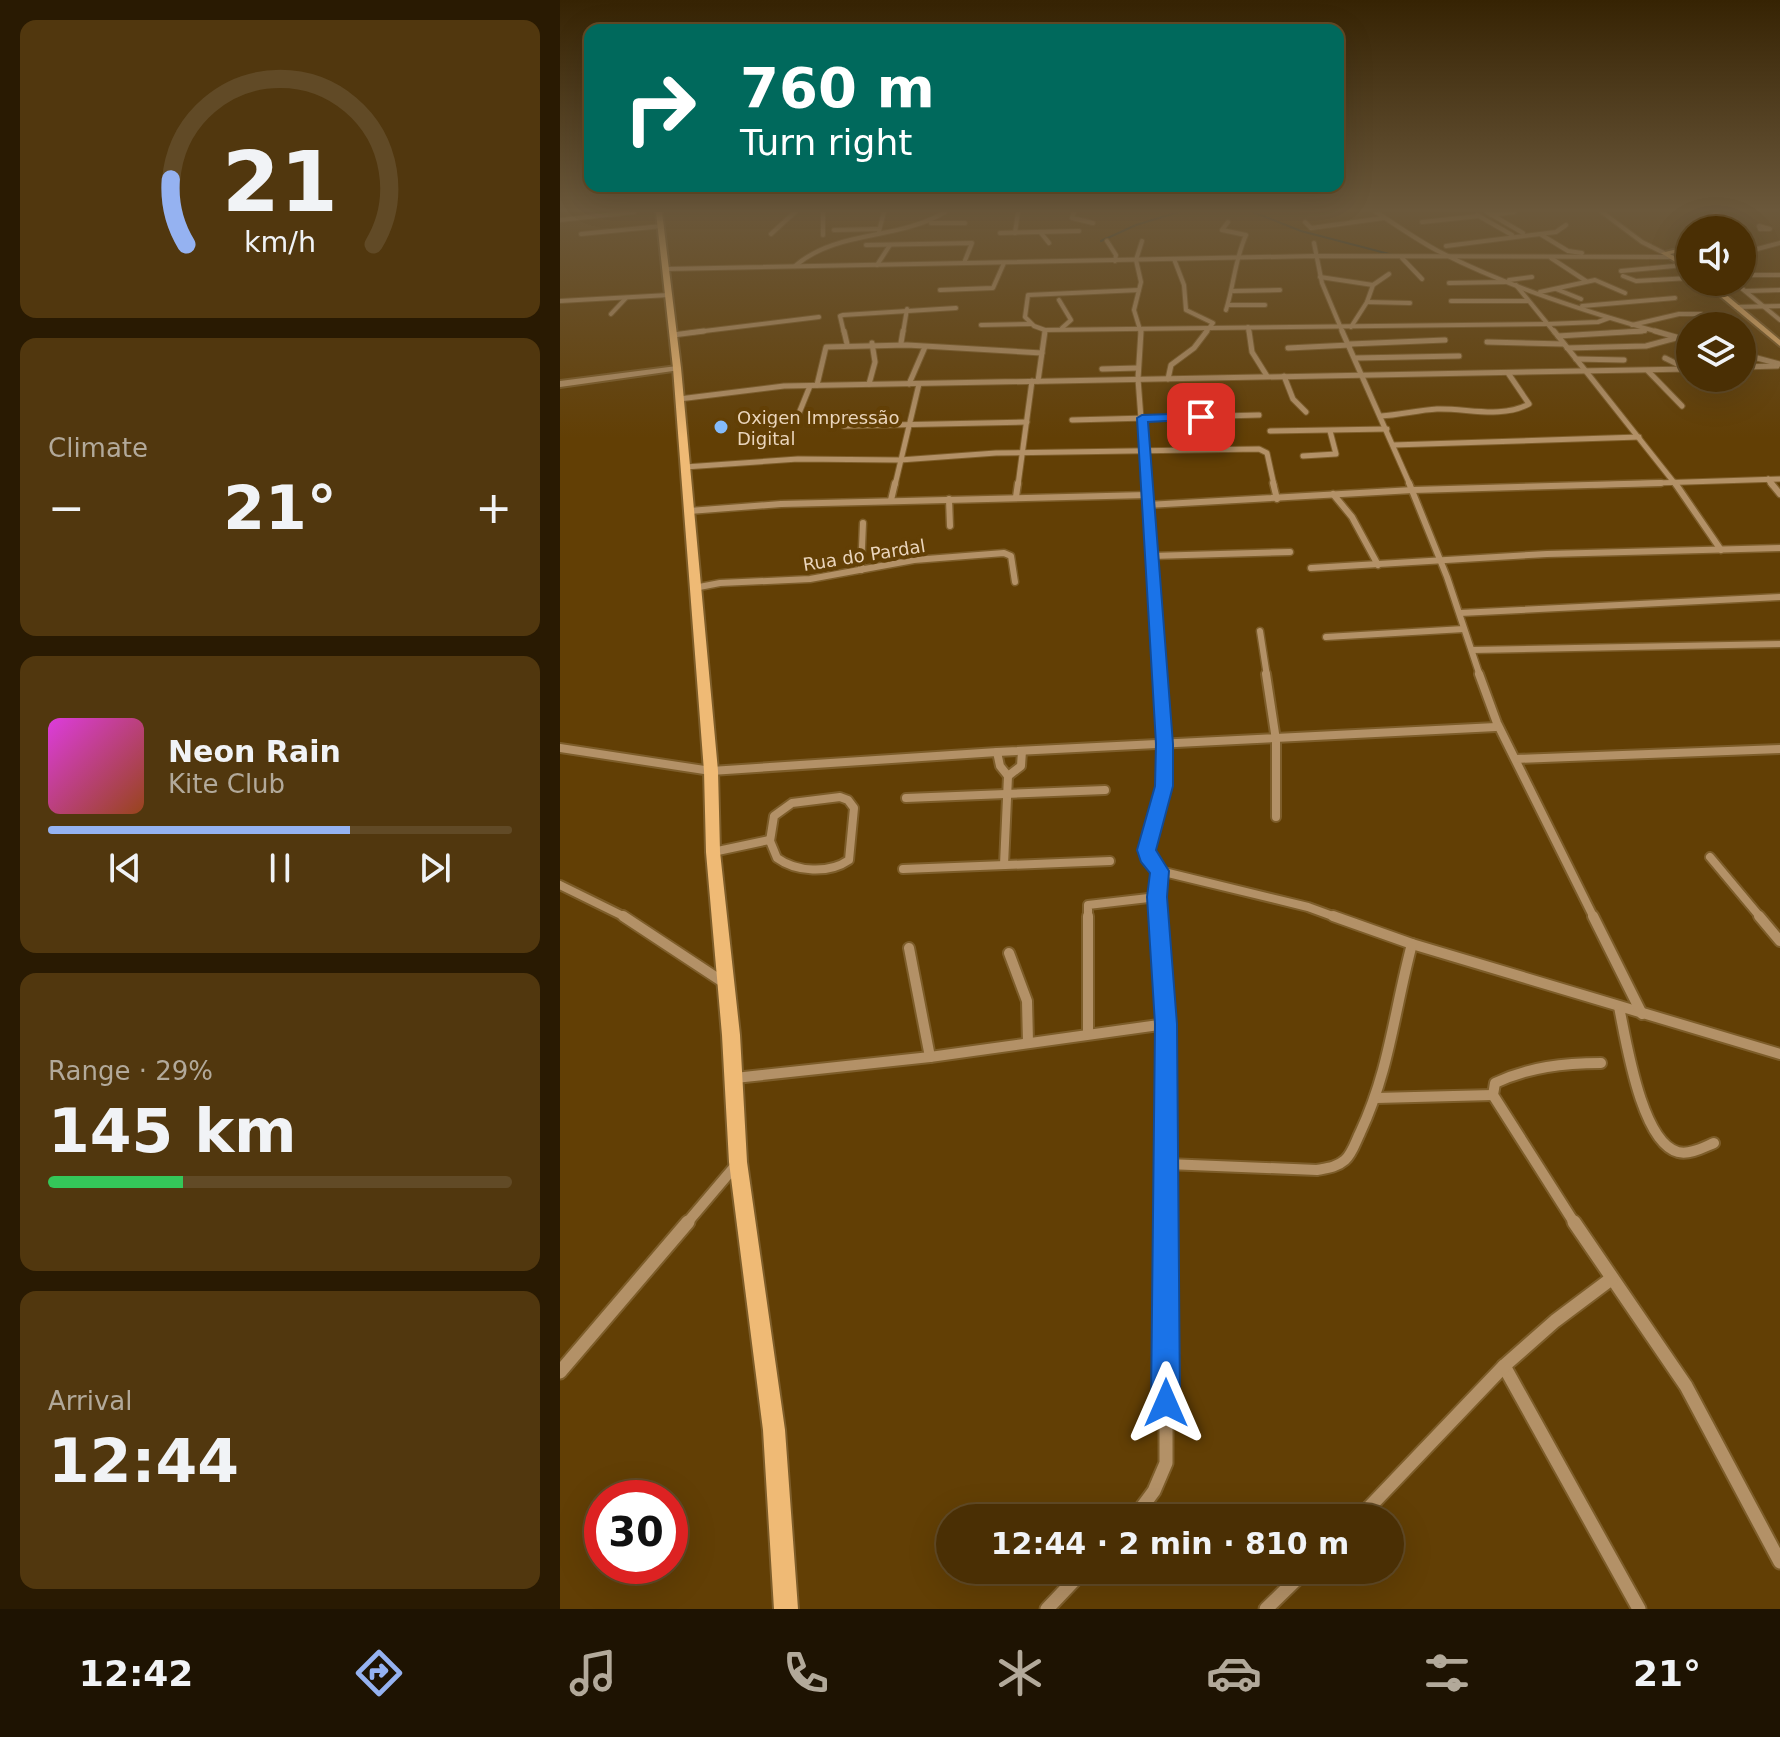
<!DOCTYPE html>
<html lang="en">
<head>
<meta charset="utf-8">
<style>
  body { margin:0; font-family:"DejaVu Sans",sans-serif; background:#51370e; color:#f1f3f6; height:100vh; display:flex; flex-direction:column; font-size:30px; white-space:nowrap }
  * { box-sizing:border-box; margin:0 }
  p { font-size:26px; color:#b2a99a }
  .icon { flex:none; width:44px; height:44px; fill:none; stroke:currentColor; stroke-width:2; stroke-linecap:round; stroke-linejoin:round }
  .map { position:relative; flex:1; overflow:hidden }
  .sheet { display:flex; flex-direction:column; gap:20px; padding:20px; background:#291a02; width:560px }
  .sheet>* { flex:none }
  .banner { position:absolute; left:24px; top:24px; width:760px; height:168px; border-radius:16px; box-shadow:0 8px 32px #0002,0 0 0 2px #614a26; background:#00695c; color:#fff; overflow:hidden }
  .tools { position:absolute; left:1116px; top:216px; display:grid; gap:16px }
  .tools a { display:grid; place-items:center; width:80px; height:80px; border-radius:50%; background:#4a2f04; box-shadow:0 8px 32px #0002,0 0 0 2px #614a26; font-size:40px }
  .speed { position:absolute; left:24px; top:1480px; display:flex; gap:16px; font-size:40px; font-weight:700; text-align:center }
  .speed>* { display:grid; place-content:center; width:104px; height:104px; border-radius:50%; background:#4a2f04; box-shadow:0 8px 32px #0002,0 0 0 2px #614a26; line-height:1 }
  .speed .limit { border:12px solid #d22; background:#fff; color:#111 }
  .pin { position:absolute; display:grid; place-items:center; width:68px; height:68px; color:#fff; margin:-34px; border-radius:16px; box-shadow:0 4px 12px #0006 }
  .me { position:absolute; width:88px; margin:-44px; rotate:0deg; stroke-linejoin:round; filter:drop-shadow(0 0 6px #0008) }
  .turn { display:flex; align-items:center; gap:28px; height:168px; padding:0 24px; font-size:36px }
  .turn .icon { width:104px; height:104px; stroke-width:2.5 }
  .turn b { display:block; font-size:56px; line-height:68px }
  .big { font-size:60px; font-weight:600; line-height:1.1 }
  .sheet .widget { flex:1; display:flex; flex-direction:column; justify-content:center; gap:12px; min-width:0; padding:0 28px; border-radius:16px; background:#51370e }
  .sheet .dial { align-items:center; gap:0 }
  .dial svg { height:208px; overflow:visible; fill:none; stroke:#614a26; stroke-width:7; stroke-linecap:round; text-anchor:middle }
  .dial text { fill:#f1f3f6; stroke:none }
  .song { display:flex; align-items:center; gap:24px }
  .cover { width:96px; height:96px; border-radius:12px; background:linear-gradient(135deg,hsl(300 70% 55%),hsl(20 70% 35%)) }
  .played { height:8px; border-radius:4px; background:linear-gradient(90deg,#95b2f1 65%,#614a26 65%) }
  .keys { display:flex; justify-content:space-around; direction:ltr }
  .heat { display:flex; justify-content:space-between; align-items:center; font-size:44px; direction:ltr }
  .charge { height:12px; border-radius:6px; background:linear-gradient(90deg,#34c759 29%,#614a26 0) }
  .trip { position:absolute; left:376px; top:1504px; width:468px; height:80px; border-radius:40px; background:#4a2f04; box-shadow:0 8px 32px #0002,0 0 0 2px #614a26; font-weight:600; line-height:80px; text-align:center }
  .tabs { display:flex; height:128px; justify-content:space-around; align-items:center; background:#1e1302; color:#b2a99a }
  .tabs .icon { width:56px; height:56px }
  .tabs .current { color:#95b2f1 }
  .tabs b { font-size:36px; color:#f1f3f6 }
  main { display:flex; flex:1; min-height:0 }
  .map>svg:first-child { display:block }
</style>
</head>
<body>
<main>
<section class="sheet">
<div class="widget dial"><svg viewBox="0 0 100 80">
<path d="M14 69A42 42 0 1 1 86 69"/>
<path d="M14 69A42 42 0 0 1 8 44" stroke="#95b2f1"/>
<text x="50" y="56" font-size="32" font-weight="700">21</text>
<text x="50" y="72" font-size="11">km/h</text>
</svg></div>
<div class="widget"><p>Climate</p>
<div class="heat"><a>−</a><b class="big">21°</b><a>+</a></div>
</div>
<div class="widget">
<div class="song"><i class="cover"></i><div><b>Neon Rain</b><p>Kite Club</p></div></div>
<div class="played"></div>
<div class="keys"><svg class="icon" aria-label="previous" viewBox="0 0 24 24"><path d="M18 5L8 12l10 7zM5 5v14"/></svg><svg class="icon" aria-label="pause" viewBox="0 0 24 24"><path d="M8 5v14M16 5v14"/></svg><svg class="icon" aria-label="next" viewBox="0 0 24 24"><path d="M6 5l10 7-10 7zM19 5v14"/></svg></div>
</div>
<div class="widget"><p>Range · 29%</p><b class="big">145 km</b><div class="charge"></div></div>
<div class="widget"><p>Arrival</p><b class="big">12:44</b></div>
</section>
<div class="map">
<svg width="1220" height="1609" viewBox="0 0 1220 1609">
  <rect width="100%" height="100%" fill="#623f05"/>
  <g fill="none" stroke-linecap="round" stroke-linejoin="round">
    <g stroke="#1a3333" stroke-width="2">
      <polyline points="693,212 741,231 833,255"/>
      <polyline points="541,241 576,225 619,212"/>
    </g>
    <g stroke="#7d5d2a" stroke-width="6">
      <g id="minor-far5">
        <polyline points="263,212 263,235"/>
        <polyline points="514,212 512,218 533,223"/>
        <path d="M816,212C836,225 857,240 878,251C948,287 1027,312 1102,333"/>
        <polyline points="927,212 963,233"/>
        <polyline points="1042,212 1082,242 1104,253"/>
        <polyline points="917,215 952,235"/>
        <polyline points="931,215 954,212"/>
        <polyline points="0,220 74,212"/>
        <polyline points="745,222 751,228 824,218"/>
        <polyline points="862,222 919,216"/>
        <polyline points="371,223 405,223"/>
        <polygon points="1199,226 1210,229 1200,229"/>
        <polyline points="274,230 318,229"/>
        <polyline points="319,231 324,212"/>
        <polyline points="440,233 519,231"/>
        <polyline points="455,233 458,212"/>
        <polyline points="481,233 489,243"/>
        <polyline points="21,234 102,226"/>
        <polyline points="211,234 235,212"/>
        <polyline points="980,234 1008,251 1022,253"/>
        <polyline points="547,241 556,255 555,261"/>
        <polyline points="754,243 762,283 783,333"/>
        <polyline points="306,245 412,243 404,263"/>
        <polyline points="886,246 996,232 1006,225"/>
        <polyline points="1182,253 1220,243"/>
        <polyline points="842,258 862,279"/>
        <polyline points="991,258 1026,281"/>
        <polyline points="614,259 624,285 626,310 653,323 645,333"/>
        <polyline points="317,265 330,245"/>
        <path d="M235,266C278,229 337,241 385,212"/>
        <polyline points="106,269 755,256 1112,257"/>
        <polyline points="1061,271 1114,266 1130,259"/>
        <polyline points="1182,275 1220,275"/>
        <polyline points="1063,276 1076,281 1130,278"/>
        <polyline points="760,277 813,285"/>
        <polyline points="949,280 972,277"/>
        <polyline points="1174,282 1220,320"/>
        <polyline points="889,283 945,282"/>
        <polyline points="956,285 995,333"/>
        <polyline points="996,289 1021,299"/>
        <polyline points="380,290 433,288 444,263"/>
        <polyline points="579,290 468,295 465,317 474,326 485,330 988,324"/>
        <polyline points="673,291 720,290"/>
        <polyline points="1186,291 1220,290"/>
        <polyline points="980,292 1035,280 1065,293"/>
        <polyline points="499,300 511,320 502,328"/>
        <polyline points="0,301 109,295"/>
        <polyline points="891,301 968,301"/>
        <polyline points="807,302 850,303"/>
        <polyline points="668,305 705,305"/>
        <polyline points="1022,306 1115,298"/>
        <polyline points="1176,307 1220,306"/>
        <path d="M666,310C674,284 675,259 686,235L662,230L668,222"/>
        <polyline points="51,314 66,298"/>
        <polyline points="988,324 1038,322 1049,318"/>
        <polyline points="421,325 471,324"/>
        <polyline points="1072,325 1119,314 1141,314"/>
        <polyline points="688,327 689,333"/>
        <polyline points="791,327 807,302 813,285 829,274"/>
        <polyline points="128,333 259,317"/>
        <polyline points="284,333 280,316 283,315 396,308"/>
        <polyline points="343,333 347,309"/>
        <polyline points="485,333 485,330"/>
        <polyline points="581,333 574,310 581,282 576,260 582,241"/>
        <polyline points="1047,333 1085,331"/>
      </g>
    </g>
    <g stroke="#7d5d2a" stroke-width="7">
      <g id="minor-far4">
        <polyline points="284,331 287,344"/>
        <polyline points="581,331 578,379 586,485"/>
        <polyline points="689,331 692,352 707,376"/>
        <polyline points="782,331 850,485"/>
        <polyline points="994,331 1116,485"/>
        <polyline points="1095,331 1130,341"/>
        <polyline points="113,335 144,331"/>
        <polyline points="998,336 1082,331"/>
        <polyline points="927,342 1004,344"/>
        <polyline points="341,343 343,331"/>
        <polyline points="790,344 885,340"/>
        <polyline points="728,348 790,345"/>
        <polyline points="1007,348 1086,346 1116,338"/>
        <polyline points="1182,354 1220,364"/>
        <polyline points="796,358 899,356"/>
        <polyline points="1105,358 1125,368"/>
        <polyline points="1016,359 1064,360"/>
        <polyline points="1182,367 1217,366"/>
        <polyline points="542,369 578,368"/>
        <polyline points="1088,371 1122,406"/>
        <polyline points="724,376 733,399 746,412"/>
        <polyline points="608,379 611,365 634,348 647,331"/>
        <polyline points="478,381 485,331"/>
        <polyline points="309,384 315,362 312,343"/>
        <polyline points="349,384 365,347"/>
        <polyline points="257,385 266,347 347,345 482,353"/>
        <polyline points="119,399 224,386 1130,369"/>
        <path d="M821,416C840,415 858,410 877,409C907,408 941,419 969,404L948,373"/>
        <polyline points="512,420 699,415"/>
        <polyline points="235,423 250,386"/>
        <polyline points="284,426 467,422"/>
        <polyline points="710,431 827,429"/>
        <polyline points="833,445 1079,437"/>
        <polyline points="743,456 776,454 770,431"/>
        <polyline points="125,467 238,459 340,460 436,453 699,449 707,453 714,485"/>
        <polyline points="1208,479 1212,485"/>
        <polyline points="335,485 359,384"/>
        <polyline points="458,485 472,381"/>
        <polyline points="1034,485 1220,479"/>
      </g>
    </g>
    <g stroke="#7d5d2a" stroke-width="9">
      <g id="minor-far3">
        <polyline points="586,483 600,676"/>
        <polyline points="713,483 717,499"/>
        <polyline points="849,483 887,577 920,676"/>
        <polyline points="1115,483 1161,550"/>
        <polyline points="1211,483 1220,494"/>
        <polyline points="773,494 792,517 818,565"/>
        <polyline points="456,497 458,483"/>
        <polyline points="389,499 390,526"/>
        <polyline points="331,500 335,483"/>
        <polyline points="587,505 853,490 1101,483"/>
        <polyline points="129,511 221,504 587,495"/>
        <polyline points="591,556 730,552"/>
        <polyline points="751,568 987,554 1220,548"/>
        <polyline points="301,570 303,523"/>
        <polyline points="134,588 160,583 250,579 354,560 444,553 451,556 455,582"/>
        <polyline points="900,613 1220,597"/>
        <polyline points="700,631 707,676"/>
        <polyline points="766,637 904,629"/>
        <polyline points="912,650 1220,644"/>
      </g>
    </g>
    <g stroke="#7d5d2a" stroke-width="12">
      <g id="minor-far2">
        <polyline points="600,674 605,744 604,786 587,850 591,862 600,871 748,907 778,918"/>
        <polyline points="706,674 716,740 716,817"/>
        <polyline points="919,674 937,723 1034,918"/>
        <polyline points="0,748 151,771 437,752 936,727"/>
        <polyline points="437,752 440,766 448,776 444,865"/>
        <polyline points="956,759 1220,749"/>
        <polyline points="448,776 461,766 462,751"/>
        <path d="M280,797L288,800L294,808L289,860C269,874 236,872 217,858L210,841L214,816L232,803Z"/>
        <polyline points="346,798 545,790"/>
        <polyline points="153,852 209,840"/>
        <polyline points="1150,857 1201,918"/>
        <polyline points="343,869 550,861"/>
        <polyline points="0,885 67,918"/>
        <polyline points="528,918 528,905 597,897"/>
        <polyline points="598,918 600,871"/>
      </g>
    </g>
    <g stroke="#7d5d2a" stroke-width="14">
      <g id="minor-far1">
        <polyline points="63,916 166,984"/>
        <polyline points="528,916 528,1033"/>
        <polyline points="598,916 606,1024 606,1224"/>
        <polyline points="773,916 852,944 1220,1054"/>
        <polyline points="1033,916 1082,1014"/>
        <polyline points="1199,916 1220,941"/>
        <polyline points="349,948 370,1057"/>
        <polyline points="449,953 467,1001 468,1042"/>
        <path d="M1059,1007C1066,1040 1081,1142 1118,1152C1130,1155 1144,1147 1154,1143"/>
        <polyline points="175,1078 370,1057 606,1024"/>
        <polyline points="816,1098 933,1095"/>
        <path d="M607,1164L757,1170C768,1168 777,1167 785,1160C792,1154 796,1141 800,1133C830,1069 834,1011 852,944"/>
        <polyline points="126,1224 176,1165"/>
        <path d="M1015,1224L933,1095L935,1083C969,1067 1004,1063 1041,1063"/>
      </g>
    </g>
    <g stroke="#7d5d2a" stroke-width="17">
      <g id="minor">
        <polyline points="1014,1222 1126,1386 1220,1562"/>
        <polyline points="944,1366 1079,1609"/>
        <polyline points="0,1372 128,1222"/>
        <polyline points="574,1518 594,1491 606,1463 606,1222"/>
        <polyline points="799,1518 944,1366 995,1321 1051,1279"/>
        <polyline points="487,1609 524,1570"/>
        <polyline points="706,1609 746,1570"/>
      </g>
    </g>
    <g stroke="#7d5d2a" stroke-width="4">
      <polygon id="tertiary" points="117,366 121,368 120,370 0,387 0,381"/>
    </g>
    <g stroke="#7d5d2a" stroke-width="4">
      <g id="secondary">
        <polygon points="96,212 102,212 121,368 158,771 160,852 180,1035 187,1162 225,1430 238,1609 214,1609 203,1430 169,1162 162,1035 146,852 144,771 113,368"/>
        <polygon points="1153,212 1159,212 1152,230 1146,230"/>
        <polygon points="1130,246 1130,250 1110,254 1130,266 1130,271 1101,253"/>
        <polygon points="1143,282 1151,282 1220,340 1220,346"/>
      </g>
    </g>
    <use href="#minor-far5" stroke="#b39167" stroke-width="4"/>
    <use href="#minor-far4" stroke="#b39167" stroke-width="5"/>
    <use href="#minor-far3" stroke="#b39167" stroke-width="6"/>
    <use href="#minor-far2" stroke="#b39167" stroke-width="8"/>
    <use href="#minor-far1" stroke="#b39167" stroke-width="10"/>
    <use href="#minor" stroke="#b39167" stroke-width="13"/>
    <use href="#tertiary" fill="#b39167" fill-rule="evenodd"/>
    <use href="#secondary" fill="#efba75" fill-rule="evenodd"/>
  </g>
  <linearGradient id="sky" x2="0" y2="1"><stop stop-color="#362303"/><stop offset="0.48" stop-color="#6b583b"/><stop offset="1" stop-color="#6b583b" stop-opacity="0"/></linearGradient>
  <rect width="1220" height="438" fill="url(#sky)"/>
  <polygon fill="#1a73e8" stroke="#114b97" stroke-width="2" points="641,413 646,417 645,419 588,422 613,744 613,786 596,850 609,871 607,897 617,1024 620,1403 616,1414 606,1418 596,1414 591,1403 595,1024 587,897 590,873 581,862 577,850 595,786 596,744 577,418 582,415"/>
  <circle fill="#84bbfb" stroke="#623f05" stroke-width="3" cx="161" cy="427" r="8"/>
  <g text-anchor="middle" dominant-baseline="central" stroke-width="8" stroke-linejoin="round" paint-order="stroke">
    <g font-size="18" fill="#ead5bc" stroke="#623f05" text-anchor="start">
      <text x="177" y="417">Oxigen Impressão<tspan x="177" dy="21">Digital</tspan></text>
    </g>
    <g font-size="18" fill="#ead5bc" stroke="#623f05">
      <text transform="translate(304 555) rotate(-9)">Rua do Pardal</text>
    </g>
  </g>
</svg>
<div class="tools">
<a><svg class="icon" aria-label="sound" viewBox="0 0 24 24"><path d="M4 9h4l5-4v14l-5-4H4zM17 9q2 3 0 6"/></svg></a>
<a><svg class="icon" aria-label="layers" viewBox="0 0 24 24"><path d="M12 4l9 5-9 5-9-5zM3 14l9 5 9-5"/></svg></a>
</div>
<div class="speed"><div class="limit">30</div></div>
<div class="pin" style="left:641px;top:417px;background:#d93025"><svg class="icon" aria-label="arrive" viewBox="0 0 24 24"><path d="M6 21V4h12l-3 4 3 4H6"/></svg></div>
<svg class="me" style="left:606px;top:1403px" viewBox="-20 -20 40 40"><path d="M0-17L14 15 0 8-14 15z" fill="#1a73e8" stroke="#fff" stroke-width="4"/></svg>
<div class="trip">12:44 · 2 min · 810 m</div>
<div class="banner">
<div class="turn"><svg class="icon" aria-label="right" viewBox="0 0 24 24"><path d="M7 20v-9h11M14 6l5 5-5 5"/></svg><div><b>760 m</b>Turn right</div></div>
</div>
</div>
</main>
<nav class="tabs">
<b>12:42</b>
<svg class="icon current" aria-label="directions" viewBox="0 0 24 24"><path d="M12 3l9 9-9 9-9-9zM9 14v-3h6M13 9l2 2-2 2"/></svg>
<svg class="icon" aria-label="music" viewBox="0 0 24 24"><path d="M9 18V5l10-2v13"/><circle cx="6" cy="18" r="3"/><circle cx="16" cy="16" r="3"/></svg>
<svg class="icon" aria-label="phone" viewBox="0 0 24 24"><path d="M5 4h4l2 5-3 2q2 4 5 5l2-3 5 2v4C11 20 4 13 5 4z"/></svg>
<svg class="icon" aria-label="climate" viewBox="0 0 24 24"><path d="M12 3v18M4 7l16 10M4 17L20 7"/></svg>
<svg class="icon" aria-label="car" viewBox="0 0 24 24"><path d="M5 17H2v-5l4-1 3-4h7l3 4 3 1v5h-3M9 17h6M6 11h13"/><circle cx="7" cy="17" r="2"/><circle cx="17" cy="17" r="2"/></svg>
<svg class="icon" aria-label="filters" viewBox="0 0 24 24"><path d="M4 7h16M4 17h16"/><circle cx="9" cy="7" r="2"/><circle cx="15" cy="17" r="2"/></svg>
<b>21°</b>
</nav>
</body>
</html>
